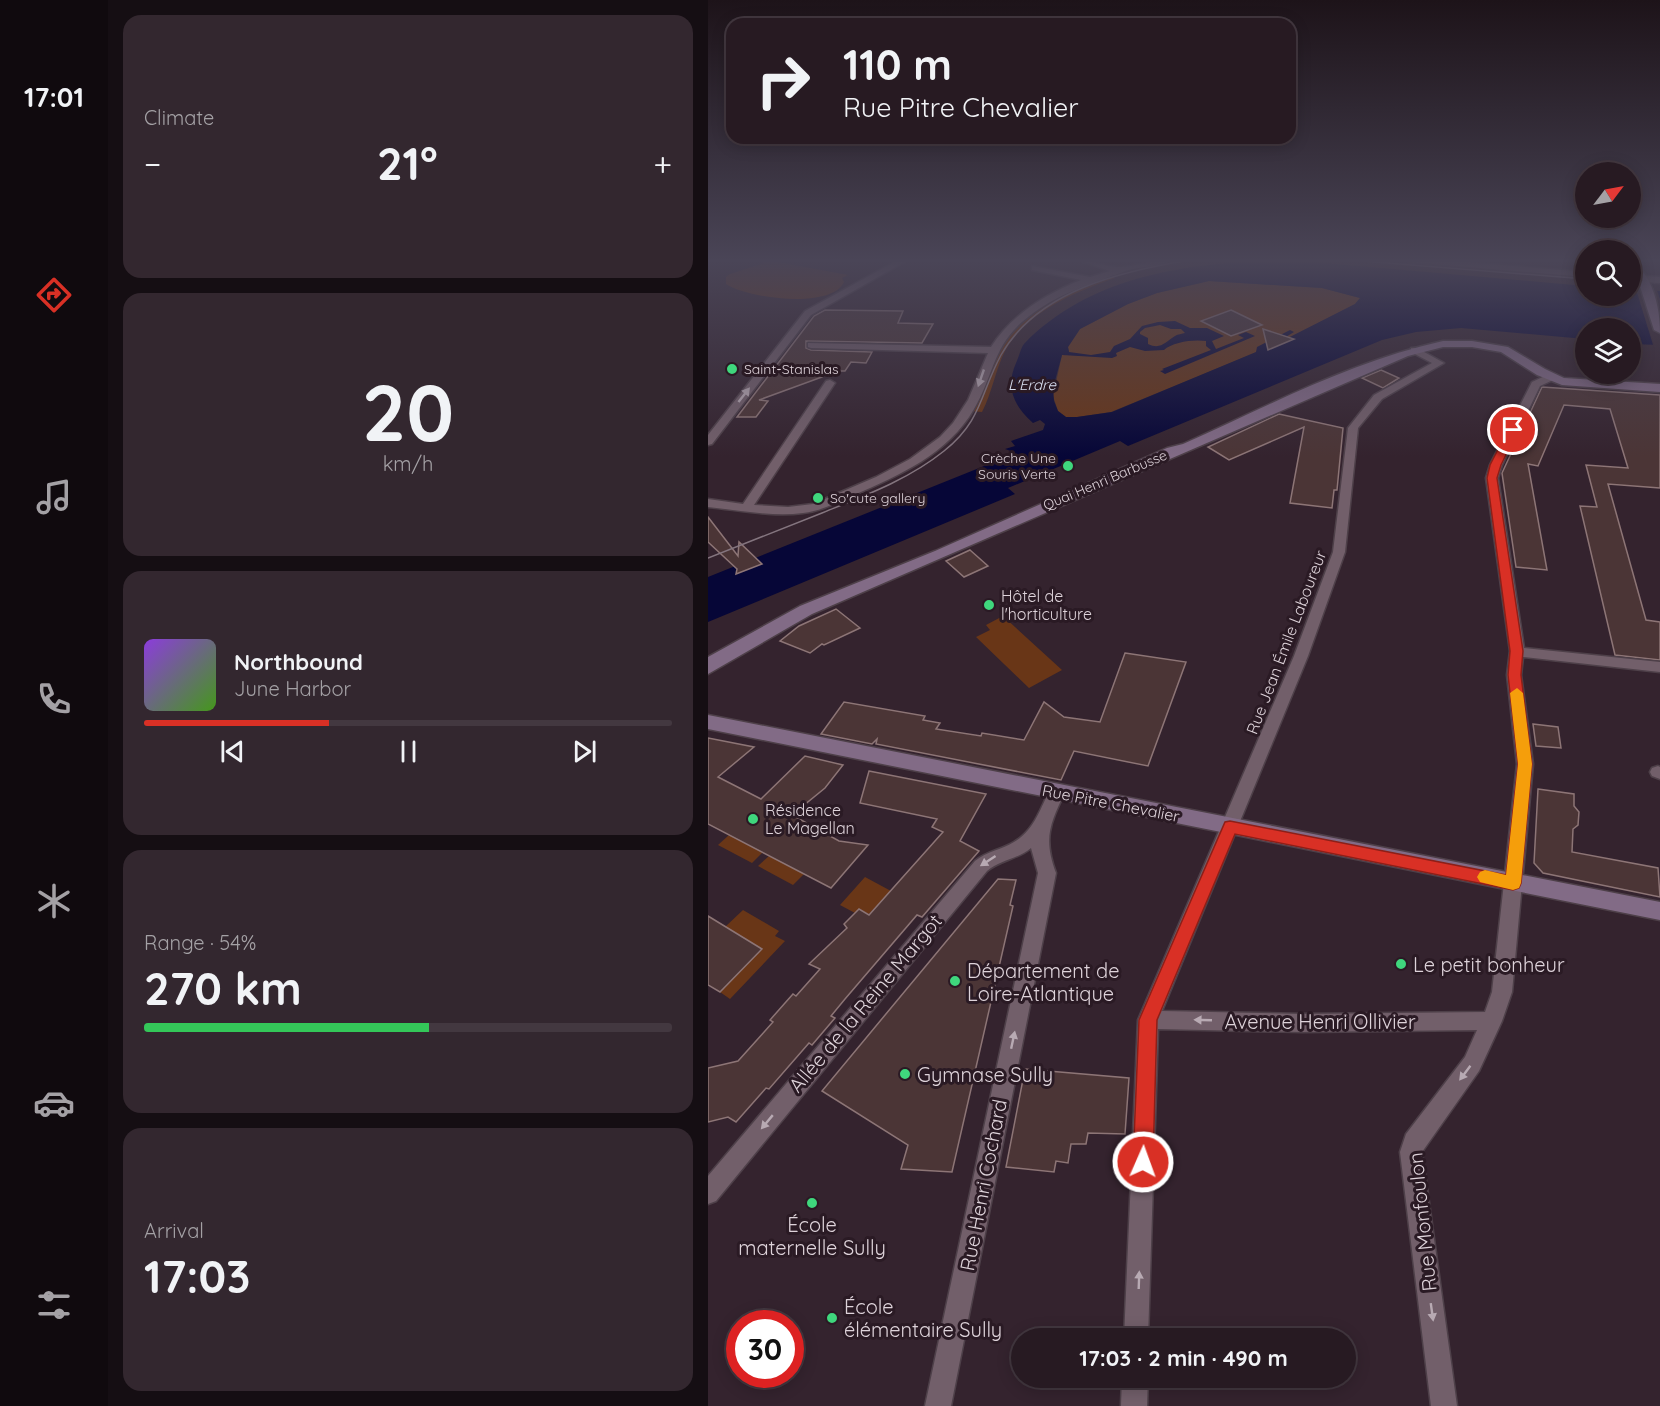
<!DOCTYPE html>
<html lang="en">
<head>
<meta charset="utf-8">
<style>
  body { margin:0; font-family:Quicksand,sans-serif; background:#33272f; color:#f1f3f6; height:100vh; display:flex; flex-direction:column; font-size:22px; white-space:nowrap }
  * { box-sizing:border-box; margin:0 }
  p { font-size:20px; color:#a4a1a5 }
  .icon { flex:none; width:33px; height:33px; fill:none; stroke:currentColor; stroke-width:2; stroke-linecap:round; stroke-linejoin:round }
  .map { position:relative; flex:1; overflow:hidden }
  .side { display:flex; flex-direction:column; gap:15px; padding:15px; background:#150e13; width:600px }
  .side>* { flex:none }
  .hud { position:absolute; left:18px; top:18px; width:570px; height:126px; border-radius:18px; box-shadow:0 3px 15px #0003,0 0 0 2px #433840; background:#271a22; color:#f1f3f6; overflow:hidden }
  .needle { width:39px; rotate:58deg }
  .tools { position:absolute; left:867px; top:162px; display:grid; gap:12px }
  .tools a { display:grid; place-items:center; width:66px; height:66px; border-radius:50%; background:#271a22; box-shadow:0 3px 15px #0003,0 0 0 2px #433840; font-size:30px }
  .speed { position:absolute; left:18px; top:1310px; display:flex; gap:12px; font-size:30px; font-weight:700; text-align:center }
  .speed>* { display:grid; place-content:center; width:78px; height:78px; border-radius:50%; background:#271a22; box-shadow:0 3px 15px #0003,0 0 0 2px #433840; line-height:1 }
  .speed .limit { border:9px solid #d22; background:#fff; color:#111 }
  .pin { position:absolute; display:grid; place-items:center; width:51px; height:51px; color:#fff; margin:-26px; border:3px solid #fff; border-radius:50%; box-shadow:0 2px 6px #0007 }
  .me { position:absolute; width:66px; margin:-33px; rotate:2deg; stroke-linejoin:round; filter:drop-shadow(0 0 4px #0008) }
  .turn { display:flex; align-items:center; gap:21px; height:126px; padding:0 18px; font-size:27px }
  .turn .icon { width:78px; height:78px; stroke-width:2.5 }
  .turn b { display:block; font-size:42px; line-height:51px }
  .big { font-size:45px; font-weight:700; line-height:1.1 }
  .side .widget { flex:1; display:flex; flex-direction:column; justify-content:center; gap:9px; min-width:0; padding:0 21px; border-radius:18px; background:#33272f }
  .side .dial { align-items:center; gap:0 }
  .dial b { font-size:78px; line-height:1 }
  .song { display:flex; align-items:center; gap:18px }
  .cover { width:72px; height:72px; border-radius:9px; background:linear-gradient(135deg,hsl(270 70% 55%),hsl(100 70% 35%)) }
  .played { height:6px; border-radius:3px; background:linear-gradient(90deg,#d93025 35%,#433840 35%) }
  .keys { display:flex; justify-content:space-around; direction:ltr }
  .heat { display:flex; justify-content:space-between; align-items:center; font-size:33px; direction:ltr }
  .charge { height:9px; border-radius:4px; background:linear-gradient(90deg,#34c759 54%,#433840 0) }
  .trip { position:absolute; left:303px; top:1328px; width:345px; height:60px; border-radius:30px; background:#271a22; box-shadow:0 3px 15px #0003,0 0 0 2px #433840; font-weight:700; line-height:60px; text-align:center }
  main { display:flex; flex:1; min-height:0 }
  .menu { display:flex; flex-direction:column; width:108px; justify-content:space-around; align-items:center; background:#100a0e; color:#a4a1a5 }
  .menu .icon { width:42px; height:42px }
  .menu .active { color:#d93025 }
  .menu b { font-size:27px; color:#f1f3f6 }
  .map>svg:first-child { display:block }
</style>
</head>
<body>
<main>
<nav class="menu">
<b>17:01</b>
<svg class="icon active" aria-label="directions" viewBox="0 0 24 24"><path d="M12 3l9 9-9 9-9-9zM9 14v-3h6M13 9l2 2-2 2"/></svg>
<svg class="icon" aria-label="music" viewBox="0 0 24 24"><path d="M9 18V5l10-2v13"/><circle cx="6" cy="18" r="3"/><circle cx="16" cy="16" r="3"/></svg>
<svg class="icon" aria-label="phone" viewBox="0 0 24 24"><path d="M5 4h4l2 5-3 2q2 4 5 5l2-3 5 2v4C11 20 4 13 5 4z"/></svg>
<svg class="icon" aria-label="climate" viewBox="0 0 24 24"><path d="M12 3v18M4 7l16 10M4 17L20 7"/></svg>
<svg class="icon" aria-label="car" viewBox="0 0 24 24"><path d="M5 17H2v-5l4-1 3-4h7l3 4 3 1v5h-3M9 17h6M6 11h13"/><circle cx="7" cy="17" r="2"/><circle cx="17" cy="17" r="2"/></svg>
<svg class="icon" aria-label="filters" viewBox="0 0 24 24"><path d="M4 7h16M4 17h16"/><circle cx="9" cy="7" r="2"/><circle cx="15" cy="17" r="2"/></svg>
</nav>
<section class="side">
<div class="widget"><p>Climate</p>
<div class="heat"><a>−</a><b class="big">21°</b><a>+</a></div>
</div>
<div class="widget dial"><b>20</b><p>km/h</p></div>
<div class="widget">
<div class="song"><i class="cover"></i><div><b>Northbound</b><p>June Harbor</p></div></div>
<div class="played"></div>
<div class="keys"><svg class="icon" aria-label="previous" viewBox="0 0 24 24"><path d="M18 5L8 12l10 7zM5 5v14"/></svg><svg class="icon" aria-label="pause" viewBox="0 0 24 24"><path d="M8 5v14M16 5v14"/></svg><svg class="icon" aria-label="next" viewBox="0 0 24 24"><path d="M6 5l10 7-10 7zM19 5v14"/></svg></div>
</div>
<div class="widget"><p>Range · 54%</p><b class="big">270 km</b><div class="charge"></div></div>
<div class="widget"><p>Arrival</p><b class="big">17:03</b></div>
</section>
<div class="map">
<svg width="952" height="1406" viewBox="0 0 952 1406">
  <rect width="100%" height="100%" fill="#34232e"/>
  <g fill="#693617">
    <path d="M46,260H59L140,275L134,278L136,282C123,310 38,298 18,284V277L22,274L56,263Z"/>
    <path d="M401,275L407,278C367,292 318,312 297,351C287,371 284,393 274,412L263,411L275,382L304,328L339,302Z"/>
    <polygon points="501,281 614,288 652,298 647,304 558,350 549,347 549,352 403,412 369,417 358,417 350,411 345,396 354,355 361,352 360,347 372,329 420,304 449,293"/>
    <polygon points="295,616 354,670 321,688 268,637 282,630 278,625"/>
    <polygon points="21,835 55,852 44,863 10,845"/>
    <polygon points="61,856 96,874 85,885 50,866"/>
    <polygon points="157,877 183,891 161,914 153,910 147,913 132,905"/>
    <polygon points="35,910 71,931 67,936 77,941 22,999 12,992 54,949 17,927"/>
  </g>
  <path fill="#060637" fill-rule="evenodd" d="M566,261L605,262L877,286L878,296H922L923,289L952,291V345L923,344L922,328H878L877,339L753,328L708,332L674,340L420,446L412,441L300,488L307,494L0,622V577L301,456L303,451L297,449L307,446L303,441L335,430L337,424L332,420L325,423C306,406 297,388 308,363C311,357 313,347 316,344C381,277 476,263 566,261ZM501,281L614,288L652,298L647,304L558,349L586,332L582,330L549,347L548,352L404,412L369,417H358L350,411L346,401L345,388L354,355L404,358L409,356L408,353L422,347L437,351L456,350C464,342 486,339 498,341V346L503,350L454,369L456,370L452,371L457,374L547,336L538,332L530,335L536,338L508,349L504,341L516,336L499,328H482L467,321L450,322L434,326L422,339L406,346L402,352L383,355L361,352L360,347L372,329L420,304L449,293ZM452,325L463,329H473L477,333C474,334 470,334 467,336C457,342 453,350 440,344V338L432,334V332L437,328Z"/>
  <polygon fill="#34232e" points="927,286 948,288 952,299 952,348 946,348"/>
  <g fill="#4b3536" stroke="#8d7576" stroke-width="1.5">
    <polygon points="117,310 195,311 190,323 225,324 214,343 98,341 98,348 103,350 164,352 158,363 143,362 137,371 113,371 114,377 51,400 60,401 48,417 29,417 106,316"/>
    <polygon points="523,310 554,325 523,336 493,321"/>
    <polygon points="555,329 586,339 560,350"/>
    <polygon points="673,370 691,378 675,388 654,378"/>
    <polygon points="834,387 952,395 952,488 900,484 938,620 952,622 952,660 907,655 872,506 889,507 878,465 920,468 902,409 856,405 830,466 820,464 839,570 808,567 794,473"/>
    <polygon points="571,414 635,428 629,490 626,490 624,508 582,503 596,427 521,460 500,447"/>
    <polygon points="0,517 30,556 31,542 54,564 28,574 29,569 0,542"/>
    <polygon points="262,550 280,566 256,577 238,561"/>
    <polygon points="128,609 152,628 116,645 114,644 102,653 72,641 91,626"/>
    <polygon points="417,653 478,662 440,766 366,751 353,780 168,744 169,739 164,744 113,734 136,702 217,716 215,720 232,723 228,729 273,736 274,733 316,740 336,702 356,717 392,722"/>
    <polygon points="825,724 850,727 853,748 828,746"/>
    <polygon points="0,738 46,747 10,777 53,799 97,756 135,765 117,788 84,815 131,841 160,845 123,888 0,824"/>
    <polygon points="161,771 278,794 252,841 271,851 214,917 209,915 137,999 123,1016 127,1018 104,1045 101,1043 61,1089 58,1088 28,1122 20,1117 0,1122 0,1068 30,1061 65,1022 62,1020 77,1003 85,994 88,996 112,969 101,964 139,928 136,924 151,909 161,915 235,832 224,827 229,819 152,803"/>
    <polygon points="830,789 866,794 866,806 871,812 870,825 865,829 864,852 950,868 952,897 835,873 826,863"/>
    <polygon points="290,879 308,880 302,905 305,906 244,1172 193,1169 200,1145 114,1091"/>
    <polygon points="0,916 54,949 12,992 0,985"/>
    <polygon points="317,1069 421,1078 417,1134 380,1133 378,1144 363,1144 360,1163 348,1161 346,1172 298,1167"/>
  </g>
  <g fill="none" stroke-linecap="round" stroke-linejoin="round">
    <g stroke="#4e4049" stroke-width="3">
      <g id="street">
        <polygon points="190,260 200,260 103,315 4,444 0,445 0,435 97,311"/>
        <path d="M370,260C384,260 401,268 413,267C429,266 444,260 461,260C449,268 431,266 417,271C384,284 350,293 320,317C284,345 287,373 266,409C240,454 192,475 146,495C129,502 114,511 95,513C64,517 31,510 0,507V499L35,504L118,381L122,380L127,383L46,505L80,507L105,504L168,477L202,459L232,437L245,423L260,400L280,353L103,348L100,347V343L283,347C304,314 338,294 373,280L324,270V266L382,277L402,271Z"/>
        <polygon points="698,260 732,260 878,272 878,277 702,262"/>
        <polygon points="922,275 952,277 952,283 922,281"/>
        <polygon points="703,348 709,348 736,363 674,399 650,428 637,552 600,656 454,1011 594,1014 777,1012 784,992 809,764 799,675 802,651 778,478 782,465 824,382 839,375 847,375 847,379 832,386 794,465 790,478 816,648 952,662 952,672 815,657 813,675 825,764 804,992 794,1021 771,1071 714,1152 749,1406 723,1406 692,1152 698,1134 757,1057 769,1030 594,1032 450,1029 440,1338 416,1338 430,1020 586,656 625,552 640,428 666,395 724,363 703,352"/>
        <polygon points="950,766 952,767 952,779 944,776 942,772 944,768"/>
        <path d="M349,786L355,788L357,792C342,824 335,838 348,873L243,1406H217L330,873L323,848C310,859 292,860 279,871L8,1201L0,1204V1176L267,861C279,851 293,850 306,842C327,830 332,808 343,788Z"/>
        <polygon points="414,1377 440,1377 439,1406 413,1406"/>
      </g>
    </g>
    <g stroke="#4e4049" stroke-width="3">
      <g id="secondary">
        <path d="M922,260H928C931,269 937,273 941,281C949,298 952,315 952,333L946,330L930,280L922,273Z"/>
        <path d="M735,341H764L800,347L837,369L856,378L952,384V392L854,385L829,375L793,352L764,347H735L700,356L104,614L0,674V657L92,606L227,551L459,448L475,444C560,406 644,361 735,341Z"/>
        <polygon points="0,715 952,902 952,920 0,729"/>
      </g>
    </g>
    <use href="#street" fill="#725f6a" fill-rule="evenodd"/>
    <use href="#secondary" fill="#826b86" fill-rule="evenodd"/>
    <g stroke="#84757f" stroke-width="1.5">
      <polyline points="642,260 878,279"/>
      <polyline points="922,274 930,269 932,260"/>
      <path d="M0,558C38,543 76,528 114,513C156,496 200,480 236,451C274,421 272,394 293,355C330,290 414,271 482,260"/>
    </g>
  </g>
  <defs><path id="oneway-solid" d="M-6-.8H1V-3.2L6.5 0L1 3.2V.8H-6Z" transform="scale(1.5)"/></defs>
  <g fill="#b8aab3">
    <use href="#oneway-solid" transform="translate(273 378) rotate(109)"/>
    <use href="#oneway-solid" transform="translate(36 395) rotate(-52)"/>
    <use href="#oneway-solid" transform="translate(280 861) rotate(147)"/>
    <use href="#oneway-solid" transform="translate(495 1020) rotate(-178)"/>
    <use href="#oneway-solid" transform="translate(305 1040) rotate(-78)"/>
    <use href="#oneway-solid" transform="translate(757 1073) rotate(127)"/>
    <use href="#oneway-solid" transform="translate(59 1122) rotate(130)"/>
    <use href="#oneway-solid" transform="translate(431 1280) rotate(-88)"/>
    <use href="#oneway-solid" transform="translate(724 1312) rotate(82)"/>
  </g>
  <linearGradient id="sky" x2="0" y2="1"><stop stop-color="#1d1319"/><stop offset="0.57" stop-color="#4a4557"/><stop offset="1" stop-color="#4a4557" stop-opacity="0"/></linearGradient>
  <rect width="952" height="457" fill="url(#sky)"/>
  <polygon fill="#d93025" stroke="#8d1f18" stroke-width="1.5" points="801,428 810,430 793,465 789,478 815,651 813,675 824,764 813,883 811,888 805,890 527,834 449,1020 445,1162 442,1169 435,1172 428,1169 425,1162 431,1020 517,822 522,821 798,875 810,764 800,675 802,651 779,478 782,465"/>
  <polygon fill="#f59e0b" points="809,688 815,693 824,764 813,883 811,888 805,890 772,882 769,877 772,872 777,870 798,875 810,764 802,693"/>
  <g fill="#3fd77d" stroke="#2a1a24" stroke-width="2">
    <circle cx="24" cy="369" r="6"/>
    <circle cx="360" cy="466" r="6"/>
    <circle cx="110" cy="498" r="6"/>
    <circle cx="281" cy="605" r="6"/>
    <circle cx="45" cy="819" r="6"/>
    <circle cx="693" cy="964" r="6"/>
    <circle cx="247" cy="981" r="6"/>
    <circle cx="197" cy="1074" r="6"/>
    <circle cx="104" cy="1203" r="6"/>
    <circle cx="124" cy="1318" r="6"/>
  </g>
  <g text-anchor="middle" dominant-baseline="central" stroke-width="6" stroke-linejoin="round" paint-order="stroke">
    <g font-size="14" fill="#ded3da" stroke="#2a1a24" text-anchor="start">
      <text x="36" y="369">Saint-Stanislas</text>
      <text x="348" y="458" text-anchor="end">Crèche Une<tspan x="348" dy="16">Souris Verte</tspan></text>
      <text x="122" y="498">So'cute gallery</text>
    </g>
    <g font-size="14" fill="#ded3da" stroke="#2a1a24">
      <text transform="translate(397 480) rotate(-23)">Quai Henri Barbusse</text>
    </g>
    <g font-size="15" font-style="italic" fill="#d8deef" stroke="#2a1a24">
      <text x="324" y="384">L'Erdre</text>
    </g>
    <g font-size="16" fill="#ded3da" stroke="#2a1a24" text-anchor="start">
      <text x="293" y="596">Hôtel de<tspan x="293" dy="18">l'horticulture</tspan></text>
      <text x="57" y="810">Résidence<tspan x="57" dy="18">Le Magellan</tspan></text>
    </g>
    <g font-size="16" fill="#ded3da" stroke="#2a1a24">
      <text transform="translate(578 642) rotate(-69)">Rue Jean Émile Laboureur</text>
      <text transform="translate(403 803) rotate(11)">Rue Pitre Chevalier</text>
    </g>
    <g font-size="20" fill="#ded3da" stroke="#2a1a24" text-anchor="start">
      <text x="705" y="964">Le petit bonheur</text>
      <text x="259" y="970">Département de<tspan x="259" dy="23">Loire-Atlantique</tspan></text>
      <text x="209" y="1074">Gymnase Sully</text>
      <text x="104" y="1224" text-anchor="middle">École<tspan x="104" dy="23">maternelle Sully</tspan></text>
      <text x="136" y="1306">École<tspan x="136" dy="23">élémentaire Sully</tspan></text>
    </g>
    <g font-size="20" fill="#ded3da" stroke="#2a1a24">
      <text transform="translate(157 1003) rotate(-50)">Allée de la Reine Margot</text>
      <text x="612" y="1021">Avenue Henri Ollivier</text>
      <text transform="translate(275 1185) rotate(-79)">Rue Henri Cochard</text>
      <text transform="translate(714 1222) rotate(-96)">Rue Monfoulon</text>
    </g>
  </g>
</svg>
<div class="tools">
<a><svg class="needle" viewBox="-14 -14 28 28"><path d="M0-13l5 13h-10z" fill="#e53935"/><path d="M0 13l5-13h-10z" fill="#a4a1a5"/></svg></a>
<a><svg class="icon" aria-label="search" viewBox="0 0 24 24"><circle cx="10" cy="10" r="6"/><path d="M15 15l6 6"/></svg></a>
<a><svg class="icon" aria-label="layers" viewBox="0 0 24 24"><path d="M12 4l9 5-9 5-9-5zM3 14l9 5 9-5"/></svg></a>
</div>
<div class="speed"><div class="limit">30</div></div>
<div class="pin" style="left:805px;top:430px;background:#d93025"><svg class="icon" aria-label="arrive" viewBox="0 0 24 24"><path d="M6 21V4h12l-3 4 3 4H6"/></svg></div>
<svg class="me" style="left:435px;top:1162px" viewBox="-20 -20 40 40"><circle r="17" fill="#d93025" stroke="#fff" stroke-width="3"/><path d="M0-11L8 9 0 5-8 9z" fill="#fff"/></svg>
<div class="trip">17:03 · 2 min · 490 m</div>
<div class="hud">
<div class="turn"><svg class="icon" aria-label="right" viewBox="0 0 24 24"><path d="M7 20v-9h11M14 6l5 5-5 5"/></svg><div><b>110 m</b>Rue Pitre Chevalier</div></div>
</div>
</div>
</main>
</body>
</html>
